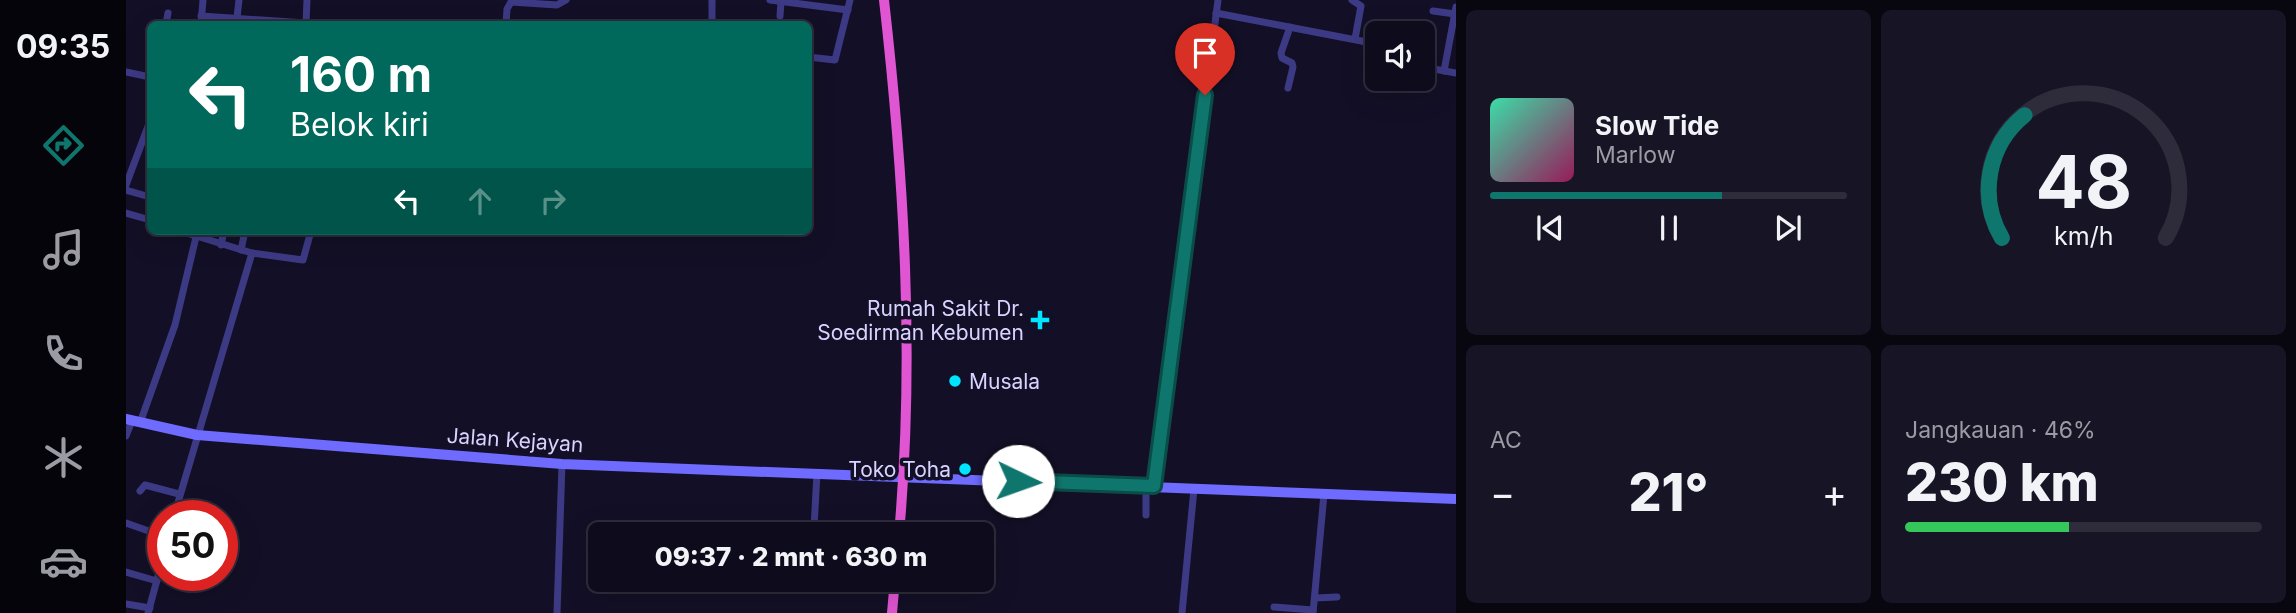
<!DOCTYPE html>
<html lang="id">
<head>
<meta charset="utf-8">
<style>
  body { margin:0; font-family:Inter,sans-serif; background:#171425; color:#f1f3f6; height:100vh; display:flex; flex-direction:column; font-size:26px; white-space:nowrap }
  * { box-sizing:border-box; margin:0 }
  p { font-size:23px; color:#9b9ba3 }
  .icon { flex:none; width:38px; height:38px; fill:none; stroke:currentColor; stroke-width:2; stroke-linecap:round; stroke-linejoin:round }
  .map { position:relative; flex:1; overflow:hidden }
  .side { display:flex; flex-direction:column; gap:10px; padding:10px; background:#08060f; width:840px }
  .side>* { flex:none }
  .hud { position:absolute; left:21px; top:21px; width:665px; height:214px; border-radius:10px; box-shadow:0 7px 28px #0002,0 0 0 2px #2e2b3b; background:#00695c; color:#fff; overflow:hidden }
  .buttons { position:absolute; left:1239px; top:21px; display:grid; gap:14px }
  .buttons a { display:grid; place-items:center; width:70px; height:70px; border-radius:10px; background:#0e0b1c; box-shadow:0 7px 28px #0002,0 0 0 2px #2e2b3b; font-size:35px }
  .speed { position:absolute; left:21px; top:500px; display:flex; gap:14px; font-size:35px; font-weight:700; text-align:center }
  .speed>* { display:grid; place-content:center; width:91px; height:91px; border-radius:50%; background:#0e0b1c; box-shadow:0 7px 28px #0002,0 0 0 2px #2e2b3b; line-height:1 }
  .speed .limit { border:10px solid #d22; background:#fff; color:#111 }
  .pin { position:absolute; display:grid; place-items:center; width:60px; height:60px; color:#fff; margin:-72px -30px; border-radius:50% 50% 50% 0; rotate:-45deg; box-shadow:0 0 7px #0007 }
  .pin .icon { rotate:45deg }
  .me { position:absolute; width:77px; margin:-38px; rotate:93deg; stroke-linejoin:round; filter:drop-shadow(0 0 5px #0008) }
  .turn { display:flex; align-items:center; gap:24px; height:147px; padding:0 28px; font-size:32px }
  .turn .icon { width:91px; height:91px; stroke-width:2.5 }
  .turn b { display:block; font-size:49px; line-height:60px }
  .lanes { display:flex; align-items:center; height:66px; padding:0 28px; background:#0003; justify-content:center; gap:35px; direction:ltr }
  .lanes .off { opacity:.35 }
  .big { font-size:52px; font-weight:800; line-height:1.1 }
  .side .widget { flex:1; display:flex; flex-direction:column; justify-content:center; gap:10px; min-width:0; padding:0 24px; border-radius:10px; background:#171425 }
  .side .dial { align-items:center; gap:0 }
  .dial svg { height:182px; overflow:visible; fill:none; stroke:#2e2b3b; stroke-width:7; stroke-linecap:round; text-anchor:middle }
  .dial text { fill:#f1f3f6; stroke:none }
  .song { display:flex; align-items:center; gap:21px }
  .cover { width:84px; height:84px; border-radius:10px; background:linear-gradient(135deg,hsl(160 70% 55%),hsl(330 70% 35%)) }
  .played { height:7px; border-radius:4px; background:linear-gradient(90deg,#0f766e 65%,#2e2b3b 65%) }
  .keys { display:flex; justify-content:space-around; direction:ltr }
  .heat { display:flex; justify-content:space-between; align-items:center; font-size:38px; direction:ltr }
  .charge { height:10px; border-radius:5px; background:linear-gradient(90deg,#34c759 46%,#2e2b3b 0) }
  .side .tiles { flex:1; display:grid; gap:10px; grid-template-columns:repeat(2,1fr) }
  .trip { position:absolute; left:462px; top:522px; width:406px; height:70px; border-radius:10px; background:#0e0b1c; box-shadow:0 7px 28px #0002,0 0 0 2px #2e2b3b; font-weight:800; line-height:70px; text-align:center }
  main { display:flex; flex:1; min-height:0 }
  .tab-bar { display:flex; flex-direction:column; width:126px; justify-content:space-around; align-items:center; background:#06040b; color:#9b9ba3 }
  .tab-bar .icon { width:49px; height:49px }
  .tab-bar .active { color:#0f766e }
  .tab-bar b { font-size:32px; color:#f1f3f6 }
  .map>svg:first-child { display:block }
</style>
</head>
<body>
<main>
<nav class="tab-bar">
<b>09:35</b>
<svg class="icon active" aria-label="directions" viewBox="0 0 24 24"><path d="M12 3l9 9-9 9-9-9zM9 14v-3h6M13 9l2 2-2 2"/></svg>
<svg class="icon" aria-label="music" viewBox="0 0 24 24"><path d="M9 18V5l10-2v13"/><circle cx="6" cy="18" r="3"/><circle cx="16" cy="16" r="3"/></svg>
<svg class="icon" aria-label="phone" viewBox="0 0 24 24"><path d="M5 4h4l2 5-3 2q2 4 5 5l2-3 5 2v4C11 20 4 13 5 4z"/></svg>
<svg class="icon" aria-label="climate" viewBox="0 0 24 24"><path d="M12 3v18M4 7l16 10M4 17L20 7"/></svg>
<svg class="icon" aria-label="car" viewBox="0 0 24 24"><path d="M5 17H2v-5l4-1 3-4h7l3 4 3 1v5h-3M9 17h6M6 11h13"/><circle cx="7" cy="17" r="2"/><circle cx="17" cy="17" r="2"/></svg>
</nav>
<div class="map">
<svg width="1330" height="613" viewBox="0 0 1330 613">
  <rect width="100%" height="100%" fill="#130f26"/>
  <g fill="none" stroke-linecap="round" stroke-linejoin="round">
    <g stroke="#3d3a85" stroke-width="7">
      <polyline points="586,0 586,24"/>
      <polyline points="644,0 722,10"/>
      <polyline points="1226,0 1235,6 1229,39"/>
      <polyline points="1307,11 1329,14"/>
      <polyline points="1090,13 1251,44"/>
      <polyline points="75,16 180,23"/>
      <polyline points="654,16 655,2"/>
      <polyline points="111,18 113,0"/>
      <polyline points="40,24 42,13"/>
      <polyline points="75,24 77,0"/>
      <polyline points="180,24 181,0"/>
      <polyline points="380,24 381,9 385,2 431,5 440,0"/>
      <polyline points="682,57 709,60 724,0"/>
      <polyline points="1297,67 1330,73"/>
      <polyline points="1318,71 1330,7"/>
      <polyline points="0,72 24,77"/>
      <polyline points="1162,88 1167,67 1166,63 1156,58 1155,53 1164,27"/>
      <polyline points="0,185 24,121"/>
      <polyline points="0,190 24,197"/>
      <polyline points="0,213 24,220"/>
      <polyline points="54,231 126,253"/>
      <polyline points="95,245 98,231"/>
      <polyline points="115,250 119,231"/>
      <polyline points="14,423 49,325 70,237"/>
      <polyline points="0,436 6,421"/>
      <polyline points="1029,486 1092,0"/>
      <polyline points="14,491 19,485 53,494"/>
      <polyline points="1020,515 1020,486"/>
      <polyline points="48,516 126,253 177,260 185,231"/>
      <polyline points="0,523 37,536"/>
      <polyline points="688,528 691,473"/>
      <polyline points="0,572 31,581"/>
      <polyline points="1189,598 1211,597"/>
      <polyline points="0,604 24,608"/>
      <polyline points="1148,607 1187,610"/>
      <polyline points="22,613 37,558"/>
      <polyline points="431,613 436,464"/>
      <polyline points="1056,613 1068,489"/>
      <polyline points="1187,613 1198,494"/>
    </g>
    <polyline stroke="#6f6bff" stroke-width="10" points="0,419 71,435 436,464 1330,499"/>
    <g stroke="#e055d1" stroke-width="10">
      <path d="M758,0C778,177 789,356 773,534"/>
      <polyline points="766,613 769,579"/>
    </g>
  </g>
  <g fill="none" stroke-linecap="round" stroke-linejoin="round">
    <g stroke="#0a4d48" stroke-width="18">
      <polyline id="route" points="892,481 1028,486 1079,95"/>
    </g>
    <use href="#route" stroke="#0f766e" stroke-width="12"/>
  </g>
  <g fill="#00e5ff" stroke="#130f26" stroke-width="2.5">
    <path d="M910.5 309.5h7v7h7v7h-7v7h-7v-7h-7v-7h7z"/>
    <circle cx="829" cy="381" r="7"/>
    <circle cx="839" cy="469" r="7"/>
  </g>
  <g text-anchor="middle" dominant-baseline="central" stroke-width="7" stroke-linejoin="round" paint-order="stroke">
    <g font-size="21" fill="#d9d4ff" stroke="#130f26" text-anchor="end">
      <text x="898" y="308">Rumah Sakit Dr.<tspan x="898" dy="24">Soedirman Kebumen</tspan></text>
      <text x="843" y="381" text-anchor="start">Musala</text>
      <text x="825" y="469">Toko Toha</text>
    </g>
    <g font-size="21" fill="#d9d4ff" stroke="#130f26">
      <text transform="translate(389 440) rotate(4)">Jalan Kejayan</text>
    </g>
  </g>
</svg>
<div class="buttons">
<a><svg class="icon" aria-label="sound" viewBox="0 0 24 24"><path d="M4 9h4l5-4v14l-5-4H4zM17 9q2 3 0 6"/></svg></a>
</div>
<div class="speed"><div class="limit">50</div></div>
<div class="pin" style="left:1079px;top:95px;background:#d93025"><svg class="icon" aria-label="arrive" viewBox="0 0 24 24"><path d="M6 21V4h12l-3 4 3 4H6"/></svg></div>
<svg class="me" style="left:892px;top:481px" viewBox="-20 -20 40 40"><circle r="19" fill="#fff"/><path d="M0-13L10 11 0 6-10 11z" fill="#0f766e"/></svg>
<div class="trip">09:37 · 2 mnt · 630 m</div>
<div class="hud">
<div class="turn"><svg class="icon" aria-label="left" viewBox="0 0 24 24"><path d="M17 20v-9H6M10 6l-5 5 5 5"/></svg><div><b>160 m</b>Belok kiri</div></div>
<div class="lanes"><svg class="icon" aria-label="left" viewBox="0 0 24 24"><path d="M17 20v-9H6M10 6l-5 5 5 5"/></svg><svg class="icon off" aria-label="ahead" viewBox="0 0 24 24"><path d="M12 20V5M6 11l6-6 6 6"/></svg><svg class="icon off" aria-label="right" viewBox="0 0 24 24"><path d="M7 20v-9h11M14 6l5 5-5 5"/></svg></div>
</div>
</div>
<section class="side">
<div class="tiles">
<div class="widget">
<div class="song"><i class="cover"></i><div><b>Slow Tide</b><p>Marlow</p></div></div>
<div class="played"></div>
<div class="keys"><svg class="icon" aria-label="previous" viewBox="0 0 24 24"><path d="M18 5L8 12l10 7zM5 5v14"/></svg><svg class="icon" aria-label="pause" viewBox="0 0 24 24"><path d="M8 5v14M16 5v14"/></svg><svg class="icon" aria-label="next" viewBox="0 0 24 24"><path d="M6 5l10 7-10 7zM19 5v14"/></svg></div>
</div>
<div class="widget dial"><svg viewBox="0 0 100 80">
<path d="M14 69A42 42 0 1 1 86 69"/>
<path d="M14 69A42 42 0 0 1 24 15" stroke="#0f766e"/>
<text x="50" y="56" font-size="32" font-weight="700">48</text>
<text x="50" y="72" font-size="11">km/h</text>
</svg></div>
<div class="widget"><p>AC</p>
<div class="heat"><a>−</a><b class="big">21°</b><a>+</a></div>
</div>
<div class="widget"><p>Jangkauan · 46%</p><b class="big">230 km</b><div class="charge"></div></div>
</div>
</section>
</main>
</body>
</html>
